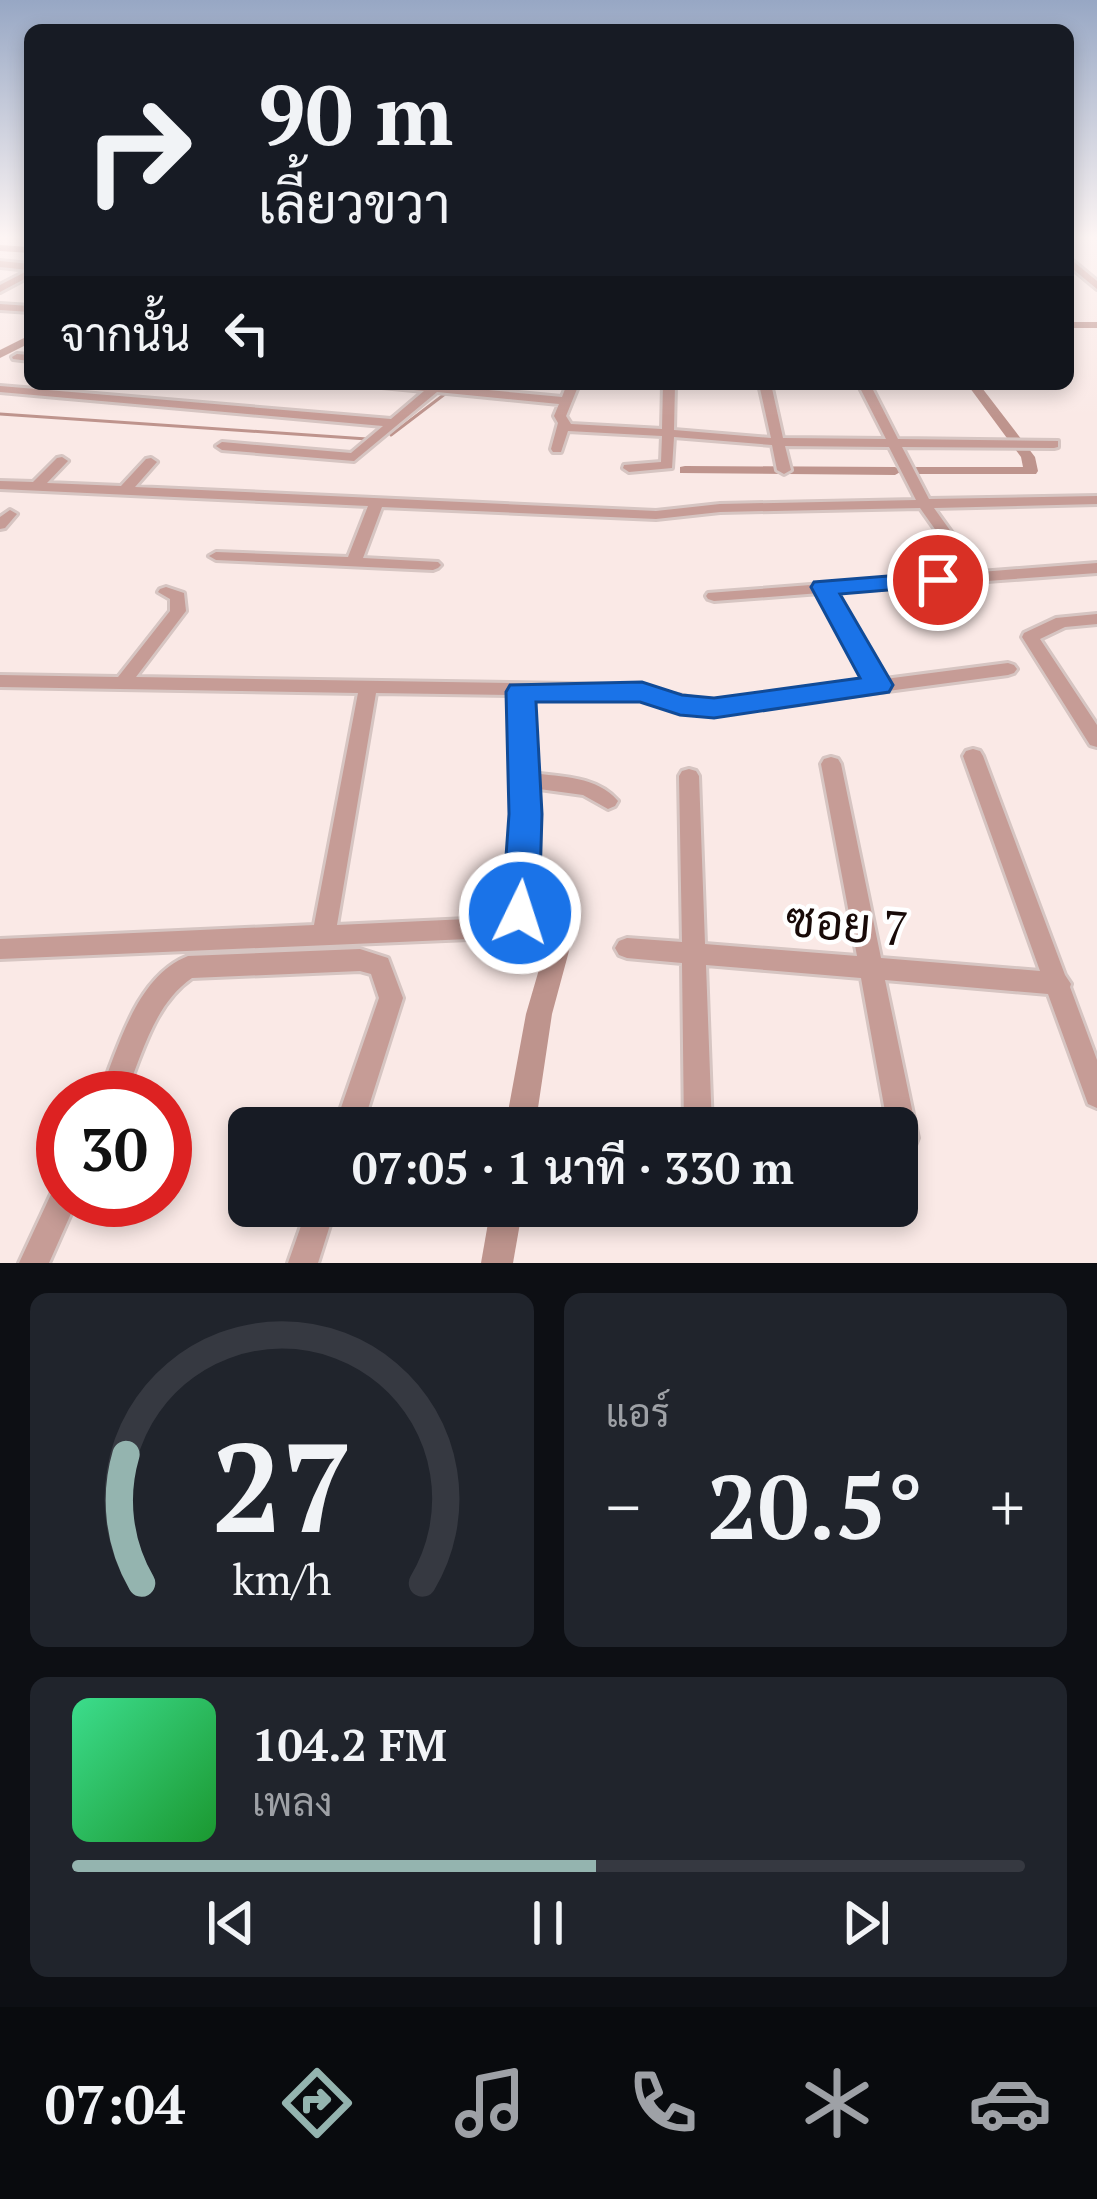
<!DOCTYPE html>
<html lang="th">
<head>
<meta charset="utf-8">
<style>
  body { margin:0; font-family:"PT Serif",Sarabun,serif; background:#20242c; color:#f1f3f6; height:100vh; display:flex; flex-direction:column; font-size:45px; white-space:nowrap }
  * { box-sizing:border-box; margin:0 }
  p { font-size:39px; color:#9ea1a6 }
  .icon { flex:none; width:66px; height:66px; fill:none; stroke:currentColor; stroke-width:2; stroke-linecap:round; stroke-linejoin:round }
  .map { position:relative; height:1263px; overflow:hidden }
  .sheet { display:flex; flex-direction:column; gap:30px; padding:30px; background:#0d0f14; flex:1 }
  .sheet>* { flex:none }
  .hud { position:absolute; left:24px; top:24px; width:1050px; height:366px; border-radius:18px; box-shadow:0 6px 18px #0003; background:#171b24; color:#f1f3f6; overflow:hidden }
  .speed { position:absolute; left:36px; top:1071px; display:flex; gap:24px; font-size:60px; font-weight:700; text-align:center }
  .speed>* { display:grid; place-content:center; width:156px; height:156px; border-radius:50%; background:#171b24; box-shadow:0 6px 18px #0003; line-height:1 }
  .speed .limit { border:18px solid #d22; background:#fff; color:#111 }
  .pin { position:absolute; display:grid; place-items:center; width:102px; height:102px; color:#fff; margin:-51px; border:6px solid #fff; border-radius:50%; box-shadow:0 3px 12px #0007 }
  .me { position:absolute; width:132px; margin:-66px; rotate:4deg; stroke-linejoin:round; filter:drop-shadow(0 0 9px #0008) }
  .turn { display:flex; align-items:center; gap:42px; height:252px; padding:0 36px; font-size:54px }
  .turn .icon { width:156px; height:156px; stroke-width:2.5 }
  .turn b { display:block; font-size:84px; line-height:102px }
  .then { display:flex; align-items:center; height:114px; padding:0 36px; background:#0003; gap:24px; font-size:45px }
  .big { font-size:90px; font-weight:600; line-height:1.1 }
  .sheet .tile { flex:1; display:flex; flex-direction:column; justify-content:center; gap:18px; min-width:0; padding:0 42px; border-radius:18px; background:#20242c }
  .sheet .dial { align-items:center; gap:0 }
  .dial svg { height:312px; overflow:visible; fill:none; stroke:#363941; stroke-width:7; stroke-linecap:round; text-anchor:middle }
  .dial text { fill:#f1f3f6; stroke:none }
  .song { display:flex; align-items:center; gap:36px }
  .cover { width:144px; height:144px; border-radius:18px; background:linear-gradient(135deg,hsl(150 70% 55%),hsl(130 70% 35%)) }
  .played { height:12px; border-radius:6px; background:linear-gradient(90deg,#94b4af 55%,#363941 55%) }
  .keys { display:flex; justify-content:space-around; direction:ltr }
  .heat { display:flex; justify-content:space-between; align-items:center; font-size:66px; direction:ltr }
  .sheet .tiles { flex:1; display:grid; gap:30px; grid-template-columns:1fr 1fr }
  .tile:last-child { grid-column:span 2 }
  .trip { position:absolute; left:228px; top:1107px; width:690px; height:120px; border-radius:18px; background:#171b24; box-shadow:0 6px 18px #0003; font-weight:600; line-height:120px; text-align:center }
  .menu { display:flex; height:192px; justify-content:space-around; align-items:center; background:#090b0e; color:#9ea1a6 }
  .menu .icon { width:84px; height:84px }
  .menu .on { color:#94b4af }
  .menu b { font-size:54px; color:#f1f3f6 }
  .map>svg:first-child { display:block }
</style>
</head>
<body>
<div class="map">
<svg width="1097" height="1263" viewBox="0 0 1097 1263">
  <rect width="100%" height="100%" fill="#fae9e6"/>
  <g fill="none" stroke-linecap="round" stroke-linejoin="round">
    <g stroke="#be948d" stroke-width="3">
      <polyline points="0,414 367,439"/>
      <polyline points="391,435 458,384"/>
    </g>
    <g fill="#be948d" fill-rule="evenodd">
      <polygon points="0,245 30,247 30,253 0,251"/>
      <rect x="1068" y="322" width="29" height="6"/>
      <polygon points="30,335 30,343 0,358 0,350"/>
      <polygon points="967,384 979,384 1035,457 1038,471 1036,474 912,474 912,468 917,467 1023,467 1021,457"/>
      <polygon points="685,466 895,467 902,471 895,475 680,473 680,467"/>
      <polygon points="564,914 573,917 576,925 552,1014 535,1128 505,1128 526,1014 552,925 555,917"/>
      <polygon points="491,1206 523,1206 513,1263 481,1263"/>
    </g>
    <g stroke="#d6c5c2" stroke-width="6">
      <g id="minor">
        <polygon points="1068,257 1097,281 1097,289 1068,265"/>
        <polygon points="0,261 30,264 30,276 0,292 0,285 29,270 0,267"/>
        <polygon points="0,304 30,306 30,312 0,310"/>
        <polygon points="17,354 30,355 30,361 13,359 12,357"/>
        <path d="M376,384L435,385L562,397L567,384H579L566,416L571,424L662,429L663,384H675L674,430L771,438L759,384H771L783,438L886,439L858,384H870L898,439L1058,441V447L1054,448L902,447L929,499L1097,496V504L934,508L980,572L1097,563V573L835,592L885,679L1008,663L1014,665L1017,669L1014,673L1008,675L714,714L626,697L529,695L531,773C562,777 597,776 618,801L615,806L608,809L583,795L532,788L535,897C529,923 517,929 492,938L0,959V939L314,925L358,693L0,687V675L118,677L170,611V599L158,592L160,589L166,587L184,593L186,611L136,677L626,685L714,702L868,682L820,593L714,601L708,599L706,596L708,593L966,573L920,508L720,512L656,519L382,507L363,558L438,562L441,565L438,568L433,570L216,560L209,556L216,552L348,557L368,506L0,489V481L33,482L57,458L62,457L68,461L47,483L121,486L146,459L151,458L157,462L135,487L656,511L720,504L916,500L889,447L785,446L791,470L784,474L777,470L772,445L674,437L672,468L629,472L623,468L624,465L661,462L662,436L568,431L561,452H553L551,449L558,423L554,416L559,404L437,392L354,461L222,450L216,446L222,442L351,453L383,426L0,392V386L391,419L424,391L382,387ZM376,693L511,695L513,897L510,907L489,918L337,925Z"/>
        <polygon points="10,510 17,514 5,528 0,529 0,517"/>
        <polygon points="1097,614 1097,624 1065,627 1040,639 1097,725 1097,747 1090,745 1022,637 1024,633 1056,618"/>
        <polygon points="973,749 980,751 983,756 1065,975 1071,984 1070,987 1097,1060 1097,1108 1088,1104 1048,994 885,980 918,1138 914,1148 904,1152 897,1149 897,1128 888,1128 861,978 706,965 712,1128 684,1128 682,963 627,958 619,955 615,948 619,941 627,938 682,942 679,776 682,771 689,769 696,771 699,776 705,944 857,956 821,764 824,759 831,757 838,759 841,764 881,958 1040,971 963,756 966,751"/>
        <path d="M360,949L388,958L403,998L362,1128H334L379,998L371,974L360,971L192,978C153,1005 142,1056 124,1098H98C118,1050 135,977 188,956Z"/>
        <polygon points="63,1186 63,1200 77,1200 49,1263 19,1263 53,1190"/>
        <polygon points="308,1206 336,1206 318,1263 288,1263"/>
      </g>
    </g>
    <use href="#minor" fill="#c69c96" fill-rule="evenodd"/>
  </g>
  <linearGradient id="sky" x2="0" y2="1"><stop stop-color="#97a7c4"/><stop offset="0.57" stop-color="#fdf5f4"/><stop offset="1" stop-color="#fdf5f4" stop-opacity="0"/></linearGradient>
  <rect width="1097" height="416" fill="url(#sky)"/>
  <polygon fill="#1a73e8" stroke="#114b97" stroke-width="3" points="938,572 947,574 951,580 947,585 840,594 893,685 889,692 714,718 680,715 640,702 536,702 542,814 539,913 534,924 520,929 507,924 502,913 509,814 506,692 510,685 642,682 682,695 714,698 860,678 811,587 814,582"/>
  <g text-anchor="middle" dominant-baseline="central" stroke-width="9" stroke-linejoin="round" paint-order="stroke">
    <g font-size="48" fill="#180a08" stroke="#fff">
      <text transform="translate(847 923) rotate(5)">ซอย 7</text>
    </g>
  </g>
</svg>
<div class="speed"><div class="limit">30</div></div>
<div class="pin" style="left:938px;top:580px;background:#d93025"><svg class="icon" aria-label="arrive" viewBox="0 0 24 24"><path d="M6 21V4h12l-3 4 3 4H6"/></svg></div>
<svg class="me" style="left:520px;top:913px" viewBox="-20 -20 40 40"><circle r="17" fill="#1a73e8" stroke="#fff" stroke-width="3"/><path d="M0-11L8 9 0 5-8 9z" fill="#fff"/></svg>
<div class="trip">07:05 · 1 นาที · 330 m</div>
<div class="hud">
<div class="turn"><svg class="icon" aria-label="right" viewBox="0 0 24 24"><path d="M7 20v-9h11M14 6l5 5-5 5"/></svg><div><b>90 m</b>เลี้ยวขวา</div></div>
<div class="then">จากนั้น<svg class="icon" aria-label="left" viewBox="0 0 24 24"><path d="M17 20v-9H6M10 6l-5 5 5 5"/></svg></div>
</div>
</div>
<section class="sheet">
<div class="tiles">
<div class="tile dial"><svg viewBox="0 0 100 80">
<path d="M14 69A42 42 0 1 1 86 69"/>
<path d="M14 69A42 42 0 0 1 10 36" stroke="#94b4af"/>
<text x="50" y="56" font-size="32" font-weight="700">27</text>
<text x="50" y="72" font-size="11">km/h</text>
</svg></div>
<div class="tile"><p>แอร์</p>
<div class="heat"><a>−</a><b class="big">20.5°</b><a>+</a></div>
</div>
<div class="tile">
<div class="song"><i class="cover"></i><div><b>104.2 FM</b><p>เพลง</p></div></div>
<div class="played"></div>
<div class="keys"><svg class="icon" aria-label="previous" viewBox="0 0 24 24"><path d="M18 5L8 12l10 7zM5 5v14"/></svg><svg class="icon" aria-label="pause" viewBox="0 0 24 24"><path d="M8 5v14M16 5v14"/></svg><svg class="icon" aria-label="next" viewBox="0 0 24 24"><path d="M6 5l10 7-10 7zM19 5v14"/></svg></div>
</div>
</div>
</section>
<nav class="menu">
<b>07:04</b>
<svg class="icon on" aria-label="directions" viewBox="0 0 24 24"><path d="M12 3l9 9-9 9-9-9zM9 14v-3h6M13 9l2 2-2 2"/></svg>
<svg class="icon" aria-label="music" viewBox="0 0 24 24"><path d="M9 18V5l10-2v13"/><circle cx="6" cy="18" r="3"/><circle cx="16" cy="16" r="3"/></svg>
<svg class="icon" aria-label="phone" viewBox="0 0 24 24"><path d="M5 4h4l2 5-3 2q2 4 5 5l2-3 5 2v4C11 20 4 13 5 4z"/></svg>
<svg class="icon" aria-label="climate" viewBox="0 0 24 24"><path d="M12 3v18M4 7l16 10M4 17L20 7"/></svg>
<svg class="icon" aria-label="car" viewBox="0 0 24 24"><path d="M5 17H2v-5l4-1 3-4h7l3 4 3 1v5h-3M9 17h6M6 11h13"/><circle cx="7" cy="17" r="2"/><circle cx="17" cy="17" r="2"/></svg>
</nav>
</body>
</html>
